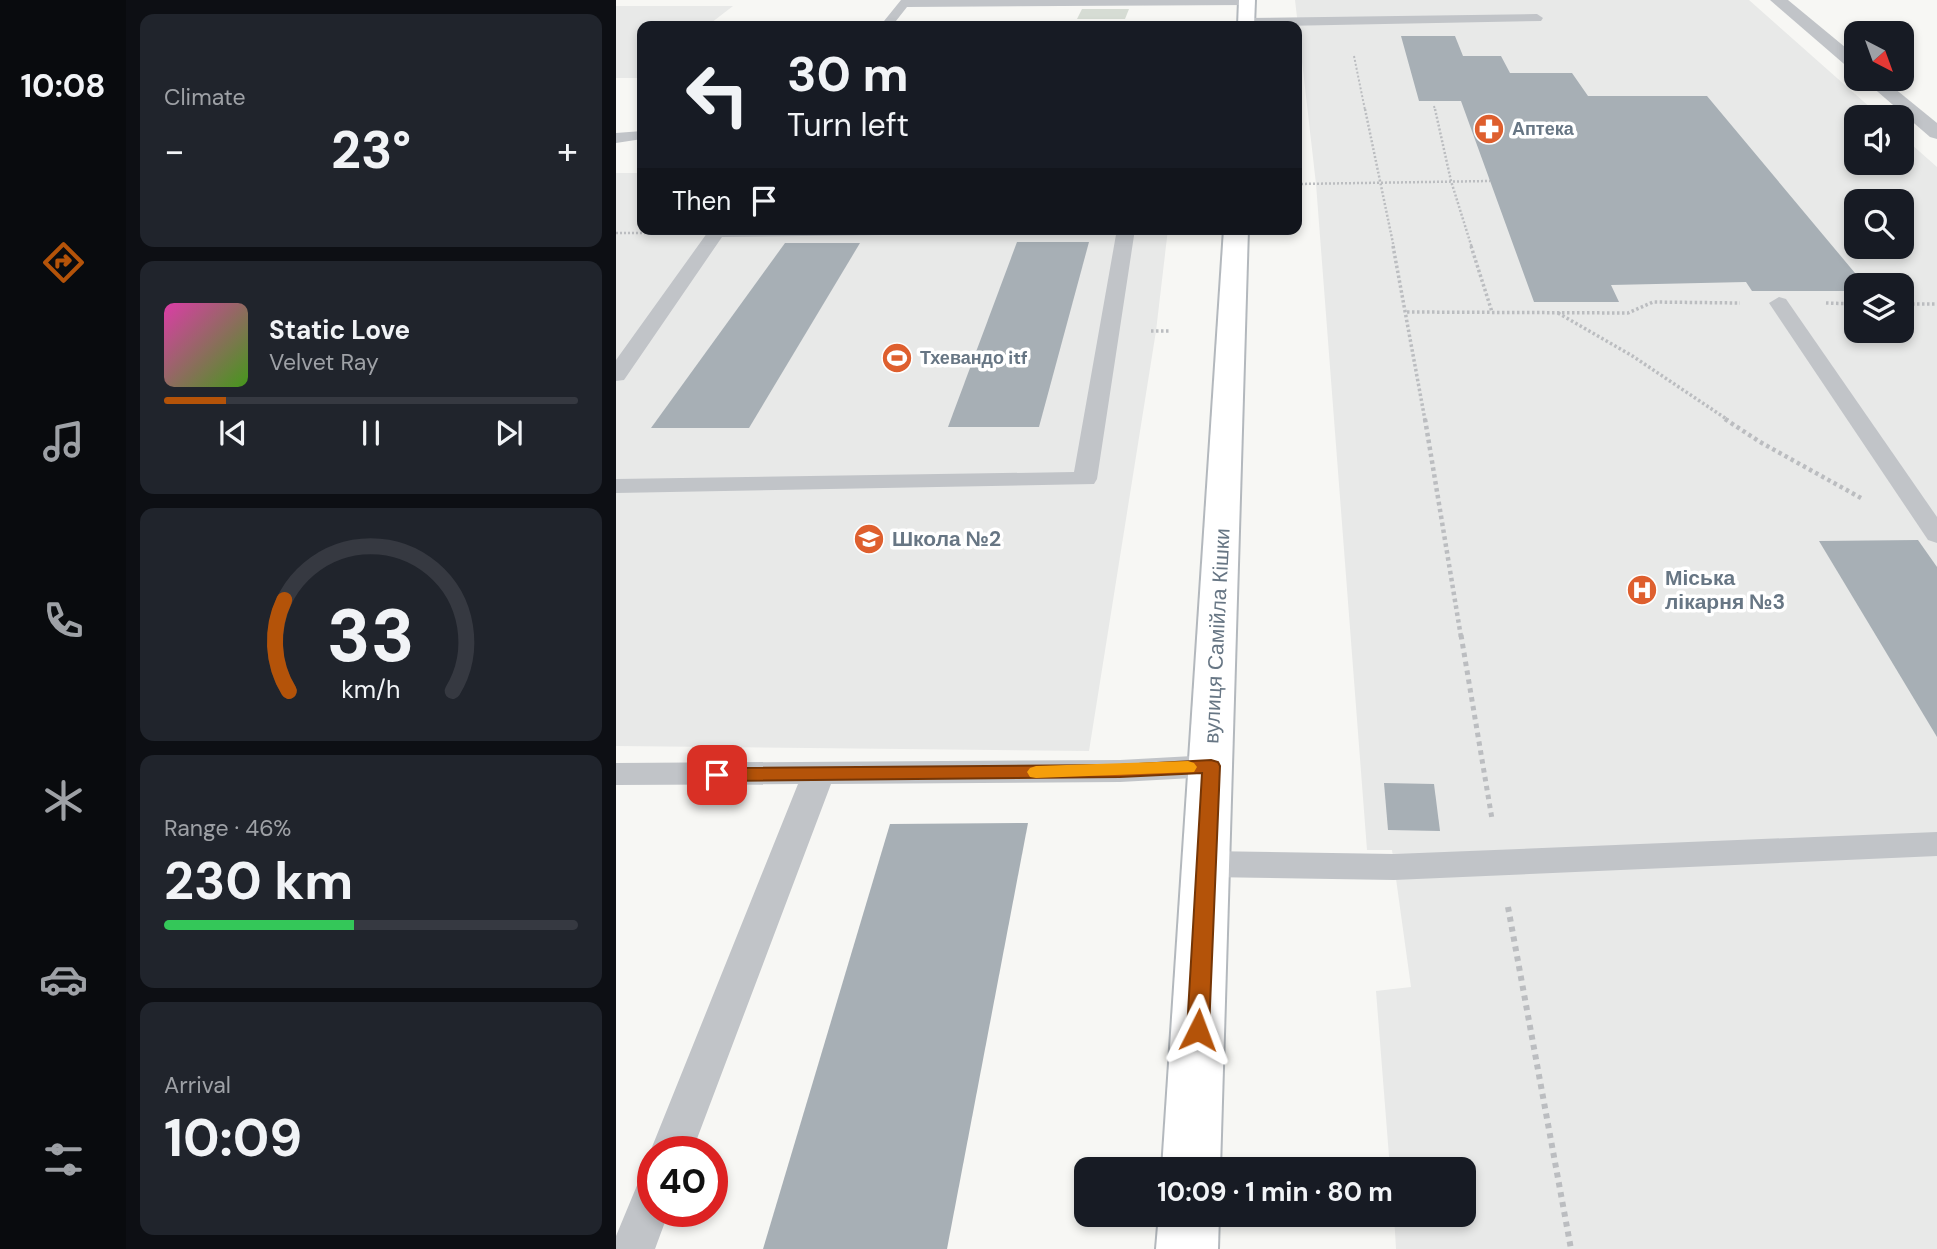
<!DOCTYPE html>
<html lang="en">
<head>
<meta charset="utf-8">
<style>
  body { margin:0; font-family:"DM Sans",sans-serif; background:#20242c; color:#f1f3f6; height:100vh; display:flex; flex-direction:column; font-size:26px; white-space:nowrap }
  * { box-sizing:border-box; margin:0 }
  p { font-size:23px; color:#9ea1a6 }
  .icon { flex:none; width:38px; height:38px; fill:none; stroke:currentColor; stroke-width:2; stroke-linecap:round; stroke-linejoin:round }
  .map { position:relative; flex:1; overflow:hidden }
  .side { display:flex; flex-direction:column; gap:14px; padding:14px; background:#0d0f14; width:490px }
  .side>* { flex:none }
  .top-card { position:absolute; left:21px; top:21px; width:665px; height:214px; border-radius:14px; box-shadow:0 4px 10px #0003; background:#171b24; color:#f1f3f6; overflow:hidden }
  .needle { width:46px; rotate:139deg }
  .tools { position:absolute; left:1228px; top:21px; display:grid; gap:14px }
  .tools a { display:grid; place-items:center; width:70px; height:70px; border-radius:14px; background:#171b24; box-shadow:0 4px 10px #0003; font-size:35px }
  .speed { position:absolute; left:21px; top:1136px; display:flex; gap:14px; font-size:35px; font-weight:700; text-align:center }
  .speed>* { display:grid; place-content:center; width:91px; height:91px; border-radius:50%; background:#171b24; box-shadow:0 4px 10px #0003; line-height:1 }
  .speed .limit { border:10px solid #d22; background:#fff; color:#111 }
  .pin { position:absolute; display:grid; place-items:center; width:60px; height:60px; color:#fff; margin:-30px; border-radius:14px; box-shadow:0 4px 10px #0006 }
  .me { position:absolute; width:77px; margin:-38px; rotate:3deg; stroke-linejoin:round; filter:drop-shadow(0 0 5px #0008) }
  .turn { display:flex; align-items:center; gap:24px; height:147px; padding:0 35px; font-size:32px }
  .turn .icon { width:91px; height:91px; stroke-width:2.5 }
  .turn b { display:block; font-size:49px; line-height:60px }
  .then { display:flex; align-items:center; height:66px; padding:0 35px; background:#0003; gap:14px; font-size:26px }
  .big { font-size:52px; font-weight:700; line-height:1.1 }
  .side .card { flex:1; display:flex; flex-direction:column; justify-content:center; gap:10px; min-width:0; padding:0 24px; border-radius:14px; background:#20242c }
  .side .dial { align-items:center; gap:0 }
  .dial svg { height:182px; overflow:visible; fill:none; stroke:#363941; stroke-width:7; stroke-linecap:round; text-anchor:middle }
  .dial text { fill:#f1f3f6; stroke:none }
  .song { display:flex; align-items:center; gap:21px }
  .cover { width:84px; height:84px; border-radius:10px; background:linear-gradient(135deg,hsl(320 70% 55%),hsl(100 70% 35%)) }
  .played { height:7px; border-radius:4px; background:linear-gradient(90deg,#b45309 15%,#363941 15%) }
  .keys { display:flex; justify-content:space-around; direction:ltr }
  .heat { display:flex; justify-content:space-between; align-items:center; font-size:38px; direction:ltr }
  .charge { height:10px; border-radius:5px; background:linear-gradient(90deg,#34c759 46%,#363941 0) }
  .trip { position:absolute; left:458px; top:1157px; width:402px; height:70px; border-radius:14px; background:#171b24; box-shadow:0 4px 10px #0003; font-weight:700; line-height:70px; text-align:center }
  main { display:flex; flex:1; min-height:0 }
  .tab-bar { display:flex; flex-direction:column; width:126px; justify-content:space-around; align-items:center; background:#090b0e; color:#9ea1a6 }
  .tab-bar .icon { width:49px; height:49px }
  .tab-bar .on { color:#b45309 }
  .tab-bar b { font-size:32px; color:#f1f3f6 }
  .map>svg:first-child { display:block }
</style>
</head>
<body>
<main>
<nav class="tab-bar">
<b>10:08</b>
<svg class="icon on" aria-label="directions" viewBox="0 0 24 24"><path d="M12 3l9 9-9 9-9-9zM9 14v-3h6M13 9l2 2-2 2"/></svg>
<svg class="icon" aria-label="music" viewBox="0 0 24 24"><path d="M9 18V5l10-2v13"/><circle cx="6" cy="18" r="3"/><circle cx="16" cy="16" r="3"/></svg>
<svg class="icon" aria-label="phone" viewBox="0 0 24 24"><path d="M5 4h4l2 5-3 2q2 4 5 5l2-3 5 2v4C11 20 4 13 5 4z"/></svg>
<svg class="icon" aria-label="climate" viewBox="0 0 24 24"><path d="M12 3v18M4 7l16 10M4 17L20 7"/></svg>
<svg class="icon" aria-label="car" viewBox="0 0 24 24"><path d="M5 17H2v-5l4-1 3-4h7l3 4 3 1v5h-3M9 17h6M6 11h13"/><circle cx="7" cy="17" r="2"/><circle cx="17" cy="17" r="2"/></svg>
<svg class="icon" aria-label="filters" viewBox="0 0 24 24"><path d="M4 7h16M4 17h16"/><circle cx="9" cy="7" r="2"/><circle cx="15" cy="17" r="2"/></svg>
</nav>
<section class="side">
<div class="card"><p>Climate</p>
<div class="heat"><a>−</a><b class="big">23°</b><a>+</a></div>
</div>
<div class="card">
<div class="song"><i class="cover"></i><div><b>Static Love</b><p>Velvet Ray</p></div></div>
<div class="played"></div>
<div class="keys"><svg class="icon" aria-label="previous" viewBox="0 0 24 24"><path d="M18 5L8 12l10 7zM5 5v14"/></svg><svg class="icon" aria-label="pause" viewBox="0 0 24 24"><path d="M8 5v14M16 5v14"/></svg><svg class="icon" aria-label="next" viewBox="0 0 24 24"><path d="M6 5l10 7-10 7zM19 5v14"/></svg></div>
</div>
<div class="card dial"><svg viewBox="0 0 100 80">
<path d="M14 69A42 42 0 1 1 86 69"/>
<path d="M14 69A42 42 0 0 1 12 29" stroke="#b45309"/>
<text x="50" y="56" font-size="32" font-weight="700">33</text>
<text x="50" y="72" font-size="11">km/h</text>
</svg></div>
<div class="card"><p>Range · 46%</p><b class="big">230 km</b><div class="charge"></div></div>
<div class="card"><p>Arrival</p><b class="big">10:09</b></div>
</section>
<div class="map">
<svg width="1321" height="1249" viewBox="0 0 1321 1249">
  <rect width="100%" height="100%" fill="#f7f7f4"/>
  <g fill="#e8e9e8" fill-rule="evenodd">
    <path d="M679,0H1133L1265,117H1241V163H1286V136L1321,167V1249H780L778,1215L849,1214V1169H774L760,991L795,987L776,850H751L700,184ZM1241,201H1286V247H1241ZM1241,285H1286V331H1241Z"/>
    <polygon points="0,6 117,6 91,26 26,26 26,75 23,78 0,78"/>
    <polygon points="0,173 26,173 26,229 552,229 540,331 473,751 0,746"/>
  </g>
  <polygon fill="#d6dcd4" points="466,9 513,9 509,19 461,19"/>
  <g fill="#a7afb5">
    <polygon points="785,36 839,36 847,56 885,56 894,73 956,73 972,96 1091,96 1249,285 1241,285 1241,291 1136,291 1130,282 995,285 1003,302 918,302 845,101 803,101"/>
    <polygon points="401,242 473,242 423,427 332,427"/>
    <polygon points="169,243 244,243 133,428 35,428"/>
    <polygon points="1302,540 1321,567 1321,737 1203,541"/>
    <polygon points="768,783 818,784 824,831 772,830"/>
    <polygon points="412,823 331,1249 147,1249 274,824"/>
  </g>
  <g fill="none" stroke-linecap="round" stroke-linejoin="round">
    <g stroke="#b3b8bd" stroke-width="4">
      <g id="secondary">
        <polygon points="623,0 639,0 638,26 622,26"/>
        <polygon points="608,229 632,229 604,1169 546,1169"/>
        <polygon points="543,1214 603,1214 602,1249 540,1249"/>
      </g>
    </g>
    <g stroke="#bbbdc0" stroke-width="2" stroke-dasharray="2 2" stroke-linecap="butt">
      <polyline points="738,56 749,110"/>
      <polyline points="818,106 819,110"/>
    </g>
    <g stroke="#bbbdc0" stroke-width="2.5" stroke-dasharray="2 2" stroke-linecap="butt">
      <polyline points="749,109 778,248"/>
      <polyline points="819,109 835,181 856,248"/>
      <polyline points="681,184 874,181"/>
      <polyline points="0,233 52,233"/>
    </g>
    <g stroke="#bbbdc0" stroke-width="3.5" stroke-dasharray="2.5 2.5" stroke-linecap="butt">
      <polyline points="777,246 809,420"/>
      <polyline points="855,246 876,312"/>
      <polyline points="1210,303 1241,304"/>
      <polyline points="1286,304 1321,304"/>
      <polyline points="791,312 1012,313 1037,302 1124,303"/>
      <polyline points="942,313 1015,355 1112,420"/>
      <polyline points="535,331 553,331"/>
    </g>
    <g stroke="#bbbdc0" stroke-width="4.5" stroke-dasharray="3.5 3.5" stroke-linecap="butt">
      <polyline points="809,419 845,637"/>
      <polyline points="1109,419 1144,442 1245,498"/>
    </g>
    <polyline stroke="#bbbdc0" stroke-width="5" stroke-dasharray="4.5 4.5" stroke-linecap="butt" points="845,635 876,819"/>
    <polyline stroke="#bbbdc0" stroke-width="6" stroke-dasharray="5 5" stroke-linecap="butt" points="892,907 955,1249"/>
    <g fill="#c1c4c8" fill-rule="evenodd">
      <polygon points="285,0 635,0 637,2 631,5 291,7 276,26 264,26"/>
      <polygon points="921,14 927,18 925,21 666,26 630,26 624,22 630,18"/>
      <polygon points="26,131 26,139 0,143 0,133"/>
      <polygon points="94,229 357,229 348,234 106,237 8,380 0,381 0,360"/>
      <polygon points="501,229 519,229 481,479 478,484 0,493 0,479 458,472"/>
      <polygon points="1163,297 1170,299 1321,517 1321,543 1312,540 1153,303"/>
      <polygon points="595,755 606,758 611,766 606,774 595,777 504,782 215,784 76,1152 37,1152 37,1158 34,1152 182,784 0,785 0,763 504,760"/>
      <polygon points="1321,832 1321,856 778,880 591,877 579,873 574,864 579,855 591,851 778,854"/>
      <polygon points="37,1177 37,1211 53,1211 39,1249 0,1249 0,1236 22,1183"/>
    </g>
    <g fill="#c1c4c8" fill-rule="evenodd">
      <polygon points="1154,0 1172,0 1241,57 1241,71 1235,70"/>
      <polygon points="1247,79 1267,79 1321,123 1321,139 1314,137"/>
    </g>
    <use href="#secondary" fill="#fff" fill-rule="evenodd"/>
  </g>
  <polygon fill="#b45309" stroke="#753606" stroke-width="2" points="595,760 602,762 604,766 593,1030 590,1037 582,1039 574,1037 571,1030 586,773 504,777 101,781 94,779 92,775 94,770 101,768 504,765"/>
  <polygon fill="#f59e0b" points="572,761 578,763 581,767 578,772 420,778 414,777 411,772 414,768 420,766"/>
  <defs>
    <g id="pharmacy-disc" transform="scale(1.575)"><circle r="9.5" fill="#de5f2e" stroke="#fff"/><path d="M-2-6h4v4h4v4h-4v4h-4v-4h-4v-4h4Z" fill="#fff"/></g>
    <g id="stadium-disc" transform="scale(1.575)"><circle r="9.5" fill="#de5f2e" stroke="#fff"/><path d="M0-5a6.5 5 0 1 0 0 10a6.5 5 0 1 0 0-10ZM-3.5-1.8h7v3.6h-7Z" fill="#fff"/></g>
    <g id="school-disc" transform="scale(1.575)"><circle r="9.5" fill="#de5f2e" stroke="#fff"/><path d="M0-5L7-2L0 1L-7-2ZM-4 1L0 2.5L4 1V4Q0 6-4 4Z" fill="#fff"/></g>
    <g id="hospital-disc" transform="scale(1.575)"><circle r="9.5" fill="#de5f2e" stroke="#fff"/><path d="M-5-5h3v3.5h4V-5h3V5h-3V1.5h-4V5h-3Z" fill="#fff"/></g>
  </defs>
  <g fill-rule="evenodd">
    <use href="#pharmacy-disc" x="873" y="129"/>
    <use href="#stadium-disc" x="281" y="358"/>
    <use href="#school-disc" x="253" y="539"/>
    <use href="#hospital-disc" x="1026" y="590"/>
  </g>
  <g text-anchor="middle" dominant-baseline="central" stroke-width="7" stroke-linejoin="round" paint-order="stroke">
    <g font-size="18" font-weight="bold" fill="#677684" stroke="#fff" text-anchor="start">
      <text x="896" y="129">Аптека</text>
      <text x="304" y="358">Тхевандо itf</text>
    </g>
    <g font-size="21" font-weight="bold" fill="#677684" stroke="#fff" text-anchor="start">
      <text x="276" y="539">Школа №2</text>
      <text x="1049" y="578">Міська<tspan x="1049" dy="24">лікарня №3</tspan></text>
    </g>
    <g font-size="21" fill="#677684" stroke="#fff">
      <text transform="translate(601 636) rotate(-87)">вулиця Самійла Кішки</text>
    </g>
  </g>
</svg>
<div class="tools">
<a><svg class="needle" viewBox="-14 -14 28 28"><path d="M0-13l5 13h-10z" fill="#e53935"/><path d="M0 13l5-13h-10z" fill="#9ea1a6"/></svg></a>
<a><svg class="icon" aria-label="sound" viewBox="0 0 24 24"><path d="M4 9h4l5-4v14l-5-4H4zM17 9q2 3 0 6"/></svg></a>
<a><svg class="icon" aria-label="search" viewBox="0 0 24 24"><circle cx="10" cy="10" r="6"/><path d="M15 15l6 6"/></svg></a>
<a><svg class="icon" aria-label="layers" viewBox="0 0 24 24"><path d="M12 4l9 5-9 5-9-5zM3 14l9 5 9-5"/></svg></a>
</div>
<div class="speed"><div class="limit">40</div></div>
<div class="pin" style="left:101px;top:775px;background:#d93025"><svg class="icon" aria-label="arrive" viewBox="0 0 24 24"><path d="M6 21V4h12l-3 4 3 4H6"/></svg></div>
<svg class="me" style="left:582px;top:1030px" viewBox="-20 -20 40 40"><path d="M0-17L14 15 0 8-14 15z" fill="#b45309" stroke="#fff" stroke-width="4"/></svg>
<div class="trip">10:09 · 1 min · 80 m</div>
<div class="top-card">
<div class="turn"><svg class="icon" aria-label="left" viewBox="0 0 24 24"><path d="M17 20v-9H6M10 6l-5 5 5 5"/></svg><div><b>30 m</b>Turn left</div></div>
<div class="then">Then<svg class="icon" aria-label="arrive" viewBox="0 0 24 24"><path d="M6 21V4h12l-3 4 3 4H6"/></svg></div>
</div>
</div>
</main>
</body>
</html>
